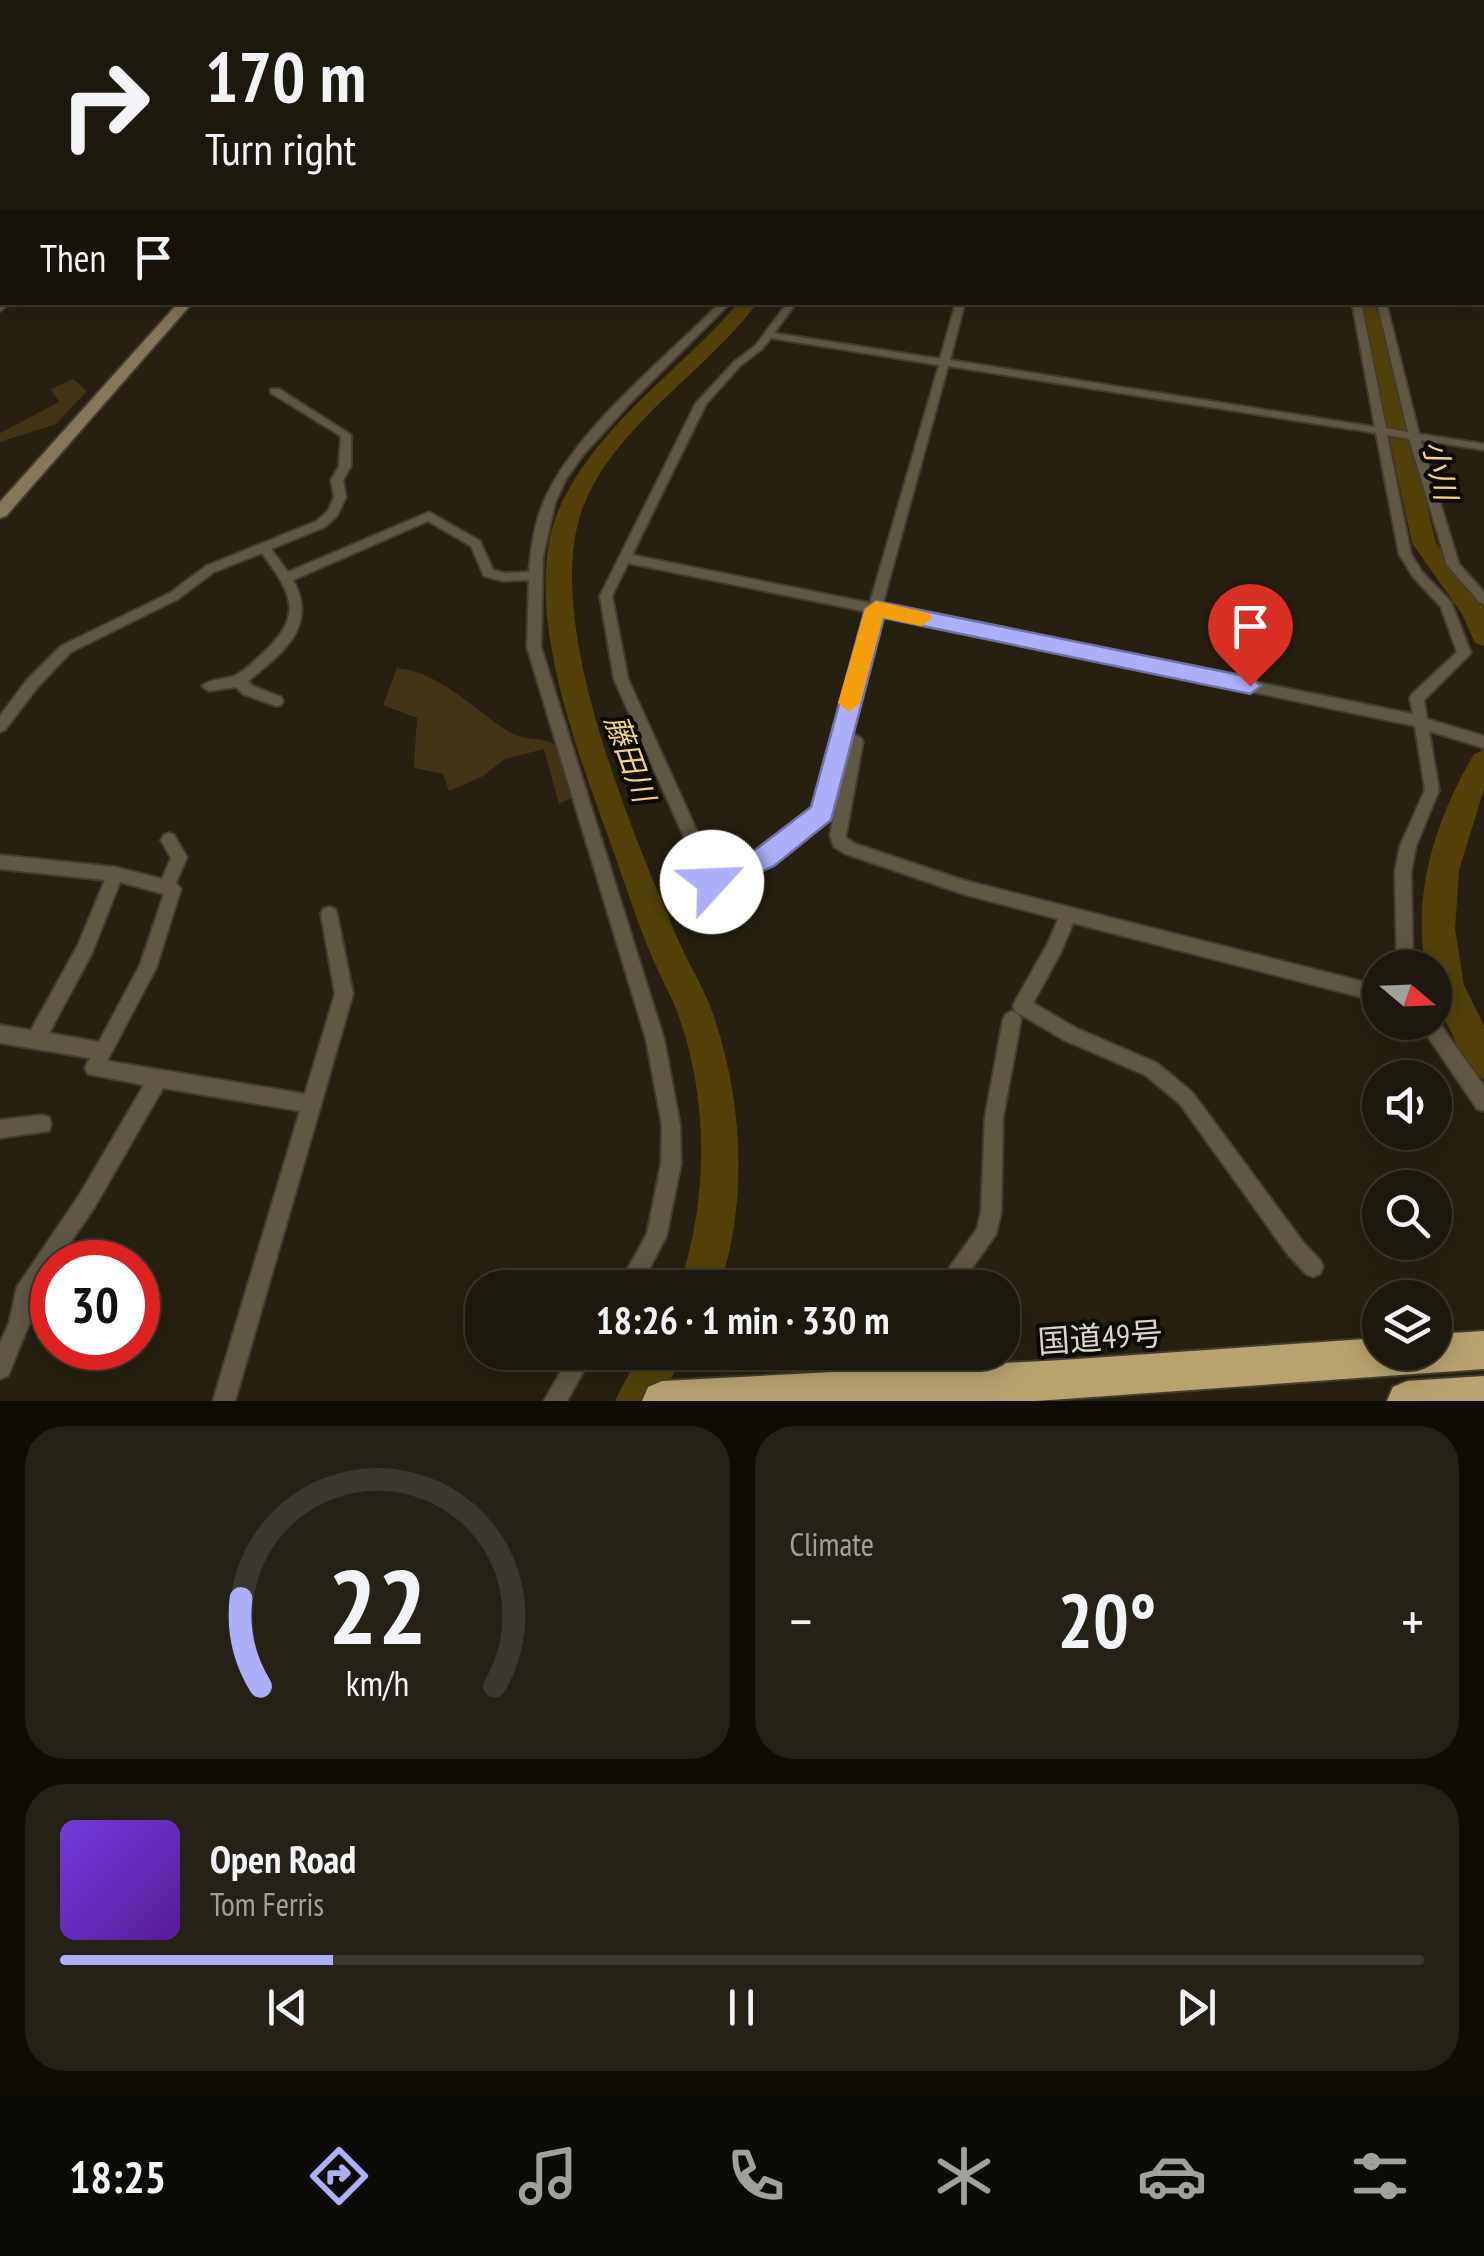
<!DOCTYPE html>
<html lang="en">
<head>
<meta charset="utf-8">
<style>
  body { margin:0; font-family:"PT Sans Narrow","Noto Sans JP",sans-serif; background:#252116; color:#f1f3f6; height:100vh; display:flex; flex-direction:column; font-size:38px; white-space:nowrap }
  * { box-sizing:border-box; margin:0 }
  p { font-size:32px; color:#a0a09d }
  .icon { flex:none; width:55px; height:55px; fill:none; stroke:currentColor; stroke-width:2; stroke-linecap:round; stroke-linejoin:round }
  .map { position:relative; height:1401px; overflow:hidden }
  .details { display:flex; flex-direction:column; gap:25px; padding:25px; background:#100d07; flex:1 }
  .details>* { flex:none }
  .banner { position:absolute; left:0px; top:0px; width:1485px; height:305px; box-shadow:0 5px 25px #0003,0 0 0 2px #3b372e; background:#1d180d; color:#f1f3f6; overflow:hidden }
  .needle { width:65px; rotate:109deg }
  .buttons { position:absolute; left:1362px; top:950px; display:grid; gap:20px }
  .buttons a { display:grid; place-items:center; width:90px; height:90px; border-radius:50%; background:#1d180d; box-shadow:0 5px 25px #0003,0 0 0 2px #3b372e; font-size:50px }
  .speed { position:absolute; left:30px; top:1240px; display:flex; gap:20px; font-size:50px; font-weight:700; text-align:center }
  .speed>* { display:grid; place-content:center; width:130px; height:130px; border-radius:50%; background:#1d180d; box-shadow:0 5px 25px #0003,0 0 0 2px #3b372e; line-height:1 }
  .speed .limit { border:15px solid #d22; background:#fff; color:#111 }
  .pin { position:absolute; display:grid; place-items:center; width:85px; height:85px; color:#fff; margin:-102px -42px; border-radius:50% 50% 50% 0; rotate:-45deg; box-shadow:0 0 10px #0007 }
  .pin .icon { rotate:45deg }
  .me { position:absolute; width:110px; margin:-55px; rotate:65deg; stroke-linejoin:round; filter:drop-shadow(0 0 8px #0008) }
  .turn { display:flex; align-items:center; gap:35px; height:210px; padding:0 40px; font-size:45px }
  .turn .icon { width:130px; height:130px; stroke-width:2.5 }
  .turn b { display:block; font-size:70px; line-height:85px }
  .then { display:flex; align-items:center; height:95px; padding:0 40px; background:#0003; gap:20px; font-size:38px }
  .big { font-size:75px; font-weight:600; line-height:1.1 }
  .details .widget { flex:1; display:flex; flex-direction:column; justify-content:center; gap:15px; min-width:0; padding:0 35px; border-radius:40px; background:#252116 }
  .details .dial { align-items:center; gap:0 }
  .dial svg { height:260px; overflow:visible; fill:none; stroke:#3b372e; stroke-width:7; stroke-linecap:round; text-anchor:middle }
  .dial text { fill:#f1f3f6; stroke:none }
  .song { display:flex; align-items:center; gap:30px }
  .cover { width:120px; height:120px; border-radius:15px; background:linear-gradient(135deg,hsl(260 70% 55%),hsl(270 70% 35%)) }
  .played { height:10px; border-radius:5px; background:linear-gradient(90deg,#adaffb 20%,#3b372e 20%) }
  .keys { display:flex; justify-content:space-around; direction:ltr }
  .heat { display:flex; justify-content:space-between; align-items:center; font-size:55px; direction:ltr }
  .details .tiles { flex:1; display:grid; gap:25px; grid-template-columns:1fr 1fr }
  .widget:last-child { grid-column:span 2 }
  .trip { position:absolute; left:465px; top:1270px; width:555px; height:100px; border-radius:40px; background:#1d180d; box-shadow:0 5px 25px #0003,0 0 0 2px #3b372e; font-weight:600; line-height:100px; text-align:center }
  .menu { display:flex; height:160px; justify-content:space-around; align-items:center; background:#0c0a05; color:#a0a09d }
  .menu .icon { width:70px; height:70px }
  .menu .current { color:#adaffb }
  .menu b { font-size:45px; color:#f1f3f6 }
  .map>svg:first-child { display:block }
</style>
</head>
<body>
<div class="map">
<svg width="1484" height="1401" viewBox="0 0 1484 1401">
  <rect width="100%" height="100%" fill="#272011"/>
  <g fill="#423413">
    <polygon points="73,379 87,391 56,424 0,442 0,433 59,402 51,389"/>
    <path d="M397,668C443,673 473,710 511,733C524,741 542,736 555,745L572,798L559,804L544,749L505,759L483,776L449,791L443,774L414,768L417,718L383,705Z"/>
  </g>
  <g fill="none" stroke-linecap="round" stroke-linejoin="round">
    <polyline stroke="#54410a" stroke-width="2.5" points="689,0 693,2"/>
    <g fill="#54410a" fill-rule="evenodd">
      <path d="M739,302H758C706,372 621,420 585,502C537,614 634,836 680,944C691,969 707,993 715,1020C743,1104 748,1204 719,1288H678C708,1207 709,1102 680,1020C672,996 659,974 649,950C634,913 622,874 608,836C575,744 516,594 563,500C604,419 682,369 739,302Z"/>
      <polygon points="1360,302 1378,302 1436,543 1484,608 1484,646 1475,643 1462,614 1412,543"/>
      <path d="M1484,750V789L1459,870L1455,929L1464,985L1484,1026V1079L1471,1074L1435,999V968H1426C1411,893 1437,817 1474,754Z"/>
      <polygon points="640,1352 684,1352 660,1401 615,1401"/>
    </g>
    <g stroke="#443d2f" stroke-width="4">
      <g id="street">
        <polygon points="1192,0 1198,0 1198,2 1193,2"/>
        <rect x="1482" y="37" width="2" height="4"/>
        <polygon points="0,89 2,90 2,94 0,94"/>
        <rect x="1482" y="96" width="2" height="4"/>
        <rect x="0" y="117" width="2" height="8"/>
        <rect x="1482" y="133" width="2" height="4"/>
        <rect x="1482" y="232" width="2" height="6"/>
        <polygon points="2,301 11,302 0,311 0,303"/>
        <path d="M721,302H731L632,401L583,455L566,479L555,503L543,556L541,647L664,1039L680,1125L681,1164L666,1237L639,1288H617L647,1234L661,1164L662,1125L646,1039L527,647L529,580L504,581L484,576L471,546L428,521L293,580C319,627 281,654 248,681L253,686L281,697L283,701L281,705L276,706L243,694L236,687L209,691L202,686C212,677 227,681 238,674C247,669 255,660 262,654C305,615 292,594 262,553L214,572L178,599L71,652L36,689L5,730L0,732V716L26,681L61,646L170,593L206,566L317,521L328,511L334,497L331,480L339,466L341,436L271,393V389H279L351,435V466L343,480L346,497L337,516L325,527L271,549L288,572L429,512L480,541L493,570L504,573L529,572C531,549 534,525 543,504C572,432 666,358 721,302Z"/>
        <path d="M788,302H797L774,333L940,359L956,302H965L950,360L1375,427L1352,302H1361L1386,428L1408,432L1377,302H1386L1419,434L1484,444V450L1421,440L1459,564L1484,592V604L1480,603L1447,565L1409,439L1387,435L1411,554L1422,572L1451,602L1471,653L1424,700L1427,719L1484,736V748L1429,731L1439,790L1416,846L1411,872L1413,968H1397L1395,872L1400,846L1425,790L1415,726L880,614L848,731L861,738L863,742L846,835V838L856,844L963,880L1380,986V1002L1073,923L1060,954L1033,1003L1076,1028L1157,1063L1192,1092L1303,1242L1320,1260L1323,1267L1320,1274L1313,1277L1306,1274L1289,1256L1180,1104L1145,1075L1064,1040L1016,1012L1013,1006L1016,1000L1048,943L1058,919L963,894L846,854L834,847L830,835L848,745L846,743L827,818L770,863L718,887L712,889L706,887L614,679L600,596L696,403L734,362L756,345ZM771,338L939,365L870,603L632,555L706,404L740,366L762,349ZM948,366L1376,433L1399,554L1414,578L1441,607L1457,652L1412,694L1410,698L1413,714L882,606ZM628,563L868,612L837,720L815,810L758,853L716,873L628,679L612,596Z"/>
        <path d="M169,833L174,835L187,857L176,883L181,889L156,968L107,1061L305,1094L335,994L321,914L323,909L329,907L335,909L337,914L353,994L235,1401H213L300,1111L163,1088L94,1208L57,1262H52V1270L34,1298L29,1324L8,1376L0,1379V1343L9,1323L17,1287L80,1194L144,1085L88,1074L85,1068L90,1058L0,1043V1025L31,1030L78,945L105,880L0,869V855L115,867L162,879L171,858L161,840L164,835ZM120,882L164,894L140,965L99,1042L49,1033L91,955Z"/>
        <polygon points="1012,1011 1018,1014 1021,1020 1003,1117 1001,1213 996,1234 958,1288 935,1288 977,1229 981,1213 985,1117 1003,1020 1006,1014"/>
        <polygon points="1435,1017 1484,1086 1484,1111 1477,1109 1422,1028 1419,1022 1435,1022"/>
        <polygon points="42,1115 49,1117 51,1124 49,1131 0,1138 0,1120"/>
        <polygon points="572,1352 594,1352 567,1401 544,1401"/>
        <polygon points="887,1352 908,1352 891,1391 883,1394 875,1391 872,1383"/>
      </g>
    </g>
    <g stroke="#443d2f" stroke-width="4">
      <polygon id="secondary" points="179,302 193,302 6,516 0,518 0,502"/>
    </g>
    <g stroke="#443d2f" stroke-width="4">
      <g id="primary">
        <polygon points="1396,0 1405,0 1406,2 1398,2"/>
        <rect x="1482" y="192" width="2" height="8"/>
      </g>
    </g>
    <g stroke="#443d2f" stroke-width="4">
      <g id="highway">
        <polygon points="1484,1331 1484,1369 1036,1401 642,1401 648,1387 662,1381 1062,1360 1380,1338 1380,1352 1435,1352 1435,1334"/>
        <polygon points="1484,1376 1484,1401 1387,1401 1393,1387 1407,1381"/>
      </g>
    </g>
    <use href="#street" fill="#605843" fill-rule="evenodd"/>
    <use href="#secondary" fill="#847656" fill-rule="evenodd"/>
    <use href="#primary" fill="#9f8e63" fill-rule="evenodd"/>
    <use href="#highway" fill="#b8a36f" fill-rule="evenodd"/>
  </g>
  <polygon fill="#adaffb" stroke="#7072a3" stroke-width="2.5" points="876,601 1250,677 1261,686 1250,694 884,618 831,820 774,866 712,894 703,891 699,882 703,874 755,850 811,807 865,609"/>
  <polygon fill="#f59e0b" points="876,601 929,613 932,618 922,626 883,618 860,703 849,712 838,703 865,609"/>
  <g text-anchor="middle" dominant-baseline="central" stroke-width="8" stroke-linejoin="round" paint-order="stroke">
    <g font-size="30" font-style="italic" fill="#f2d284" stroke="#0d0b05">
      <text transform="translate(1441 470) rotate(77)">小川</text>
      <text transform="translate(631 758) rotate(70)">藤田川</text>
    </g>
    <g font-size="32" fill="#dad6cc" stroke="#0d0b05">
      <text transform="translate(1100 1337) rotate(-4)">国道49号</text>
    </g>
  </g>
</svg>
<div class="buttons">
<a><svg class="needle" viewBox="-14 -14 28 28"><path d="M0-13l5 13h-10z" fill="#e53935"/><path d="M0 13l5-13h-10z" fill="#a0a09d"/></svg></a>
<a><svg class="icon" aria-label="sound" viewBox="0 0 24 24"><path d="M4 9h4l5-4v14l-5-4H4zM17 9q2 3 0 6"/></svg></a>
<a><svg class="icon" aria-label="search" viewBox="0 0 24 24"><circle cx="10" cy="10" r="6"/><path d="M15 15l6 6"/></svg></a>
<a><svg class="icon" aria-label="layers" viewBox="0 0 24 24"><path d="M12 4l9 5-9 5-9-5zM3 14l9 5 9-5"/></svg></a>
</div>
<div class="speed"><div class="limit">30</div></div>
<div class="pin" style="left:1250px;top:686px;background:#d93025"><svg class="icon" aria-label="arrive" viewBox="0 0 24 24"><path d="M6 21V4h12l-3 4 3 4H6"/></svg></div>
<svg class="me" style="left:712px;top:882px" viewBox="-20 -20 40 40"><circle r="19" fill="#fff"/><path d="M0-13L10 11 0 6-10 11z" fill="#adaffb"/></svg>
<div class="trip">18:26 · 1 min · 330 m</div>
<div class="banner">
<div class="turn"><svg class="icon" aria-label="right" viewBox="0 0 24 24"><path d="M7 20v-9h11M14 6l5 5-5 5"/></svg><div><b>170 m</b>Turn right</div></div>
<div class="then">Then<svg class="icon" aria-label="arrive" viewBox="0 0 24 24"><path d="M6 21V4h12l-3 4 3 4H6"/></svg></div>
</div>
</div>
<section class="details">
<div class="tiles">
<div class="widget dial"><svg viewBox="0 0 100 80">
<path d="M14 69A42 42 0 1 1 86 69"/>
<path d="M14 69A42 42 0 0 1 8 42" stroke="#adaffb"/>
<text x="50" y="56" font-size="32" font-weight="700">22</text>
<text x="50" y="72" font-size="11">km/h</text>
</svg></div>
<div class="widget"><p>Climate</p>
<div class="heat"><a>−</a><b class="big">20°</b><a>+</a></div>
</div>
<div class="widget">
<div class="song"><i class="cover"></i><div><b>Open Road</b><p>Tom Ferris</p></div></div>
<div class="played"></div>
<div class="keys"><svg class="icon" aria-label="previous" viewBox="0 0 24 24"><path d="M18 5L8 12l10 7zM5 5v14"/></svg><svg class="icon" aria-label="pause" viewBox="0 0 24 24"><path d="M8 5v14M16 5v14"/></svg><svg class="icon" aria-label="next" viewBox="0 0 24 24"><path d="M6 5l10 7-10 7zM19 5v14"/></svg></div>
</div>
</div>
</section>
<nav class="menu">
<b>18:25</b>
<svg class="icon current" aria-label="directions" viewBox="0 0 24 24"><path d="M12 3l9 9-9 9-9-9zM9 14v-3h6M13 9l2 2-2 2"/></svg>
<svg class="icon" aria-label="music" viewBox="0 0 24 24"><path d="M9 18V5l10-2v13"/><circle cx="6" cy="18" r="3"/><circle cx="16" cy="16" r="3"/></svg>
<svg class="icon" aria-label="phone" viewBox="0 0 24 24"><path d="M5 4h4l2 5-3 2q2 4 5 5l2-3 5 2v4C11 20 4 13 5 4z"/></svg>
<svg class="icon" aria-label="climate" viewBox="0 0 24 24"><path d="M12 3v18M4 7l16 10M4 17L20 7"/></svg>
<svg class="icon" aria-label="car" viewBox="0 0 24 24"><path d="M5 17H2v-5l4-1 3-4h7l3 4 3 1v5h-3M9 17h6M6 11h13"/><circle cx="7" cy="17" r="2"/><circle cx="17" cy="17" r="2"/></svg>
<svg class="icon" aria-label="filters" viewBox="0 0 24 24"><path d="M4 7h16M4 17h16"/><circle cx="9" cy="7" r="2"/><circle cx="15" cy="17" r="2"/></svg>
</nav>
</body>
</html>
